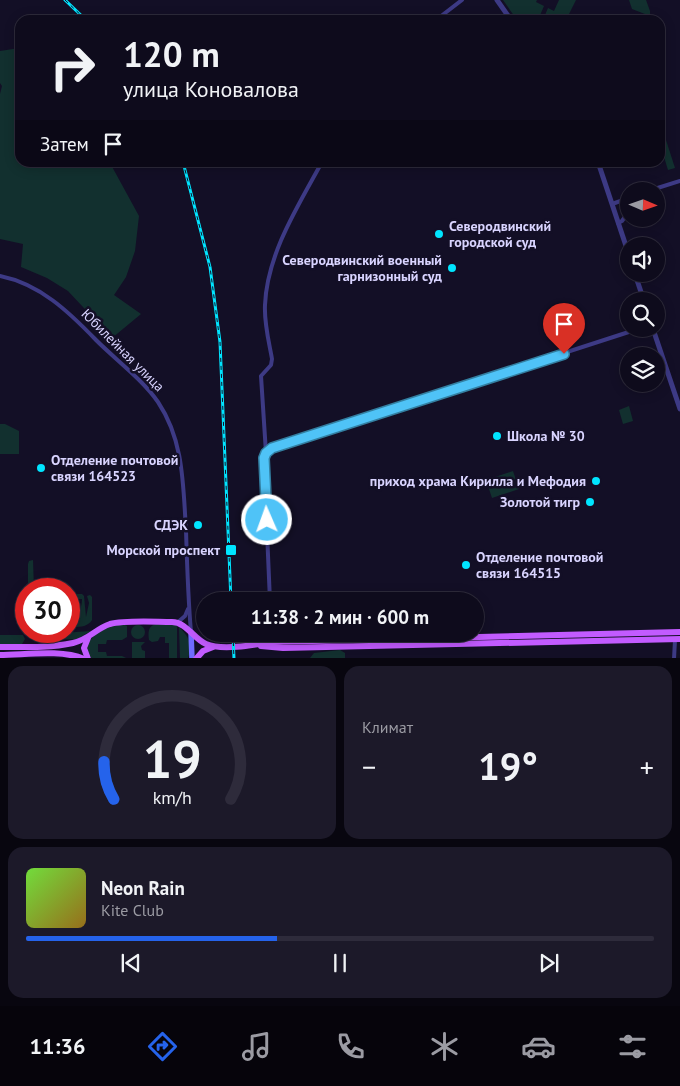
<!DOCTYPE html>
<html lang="ru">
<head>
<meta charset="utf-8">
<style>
  body { margin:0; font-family:"PT Sans",sans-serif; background:#1c1929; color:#f1f3f6; height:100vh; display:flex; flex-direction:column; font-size:19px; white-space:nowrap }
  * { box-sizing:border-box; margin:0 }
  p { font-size:16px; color:#9b9ba3 }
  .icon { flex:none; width:28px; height:28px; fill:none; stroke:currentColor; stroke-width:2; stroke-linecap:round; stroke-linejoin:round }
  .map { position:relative; height:658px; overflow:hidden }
  .drawer { display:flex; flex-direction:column; gap:8px; padding:8px; background:#08060f; flex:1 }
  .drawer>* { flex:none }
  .top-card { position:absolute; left:15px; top:15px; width:650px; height:152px; border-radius:15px; box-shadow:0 2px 12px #0003,0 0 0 1px #2e2b3b; background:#0e0b1c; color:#f1f3f6; overflow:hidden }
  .needle { width:32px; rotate:92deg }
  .tools { position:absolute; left:620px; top:182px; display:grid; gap:10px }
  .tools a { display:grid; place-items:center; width:45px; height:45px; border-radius:50%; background:#0e0b1c; box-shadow:0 2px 12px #0003,0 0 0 1px #2e2b3b; font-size:25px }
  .speed { position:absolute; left:15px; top:578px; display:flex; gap:10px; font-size:25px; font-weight:700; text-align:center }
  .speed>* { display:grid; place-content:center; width:65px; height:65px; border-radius:50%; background:#0e0b1c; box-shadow:0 2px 12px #0003,0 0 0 1px #2e2b3b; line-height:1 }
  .speed .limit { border:8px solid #d22; background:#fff; color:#111 }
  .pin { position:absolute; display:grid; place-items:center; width:42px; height:42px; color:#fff; margin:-51px -21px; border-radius:50% 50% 50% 0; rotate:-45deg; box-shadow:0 0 5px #0007 }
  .pin .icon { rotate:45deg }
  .me { position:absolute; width:55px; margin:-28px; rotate:358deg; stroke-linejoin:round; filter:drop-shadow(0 0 4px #0008) }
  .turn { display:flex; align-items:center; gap:18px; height:105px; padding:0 25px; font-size:22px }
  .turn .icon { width:65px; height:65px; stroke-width:2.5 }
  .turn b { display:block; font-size:35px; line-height:42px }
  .then { display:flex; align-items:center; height:48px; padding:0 25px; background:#0003; gap:10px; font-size:19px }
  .big { font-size:38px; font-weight:700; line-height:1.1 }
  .drawer .widget { flex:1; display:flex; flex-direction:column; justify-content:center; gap:8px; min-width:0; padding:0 18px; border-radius:15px; background:#1c1929 }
  .drawer .dial { align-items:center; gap:0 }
  .dial svg { height:130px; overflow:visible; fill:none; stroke:#2e2b3b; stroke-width:7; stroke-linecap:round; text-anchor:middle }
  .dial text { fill:#f1f3f6; stroke:none }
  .song { display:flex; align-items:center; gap:15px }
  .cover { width:60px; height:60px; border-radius:8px; background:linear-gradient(135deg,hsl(100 70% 55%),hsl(40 70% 35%)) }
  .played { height:5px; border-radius:2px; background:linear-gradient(90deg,#2563eb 40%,#2e2b3b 40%) }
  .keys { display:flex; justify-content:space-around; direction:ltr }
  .heat { display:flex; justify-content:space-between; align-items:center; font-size:28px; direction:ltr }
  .drawer .tiles { flex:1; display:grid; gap:8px; grid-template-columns:1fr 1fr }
  .widget:last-child { grid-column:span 2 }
  .trip { position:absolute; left:196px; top:592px; width:288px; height:50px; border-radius:25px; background:#0e0b1c; box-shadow:0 2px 12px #0003,0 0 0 1px #2e2b3b; font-weight:700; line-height:50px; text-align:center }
  .menu { display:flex; height:80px; justify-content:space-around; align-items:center; background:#06040b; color:#9b9ba3 }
  .menu .icon { width:35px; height:35px }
  .menu .selected { color:#2563eb }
  .menu b { font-size:22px; color:#f1f3f6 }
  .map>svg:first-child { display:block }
</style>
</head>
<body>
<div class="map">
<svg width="680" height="659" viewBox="0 0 680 659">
  <rect width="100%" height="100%" fill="#130f26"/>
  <g fill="#12302f">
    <polygon points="503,0 537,0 536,2 544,6 538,20 517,20"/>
    <polygon points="559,0 576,0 566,20 543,20 548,8 554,11"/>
    <polygon points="629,0 646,0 650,11 650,16 632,9"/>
    <polygon points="13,49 20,49 20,162 110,163 139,216 135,251 126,277 114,295 141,314 112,338 68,291 47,278 21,267 23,244 0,239 0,94 2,86 0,83 0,51"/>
    <polygon points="666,140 675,168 668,170 660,144 660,142"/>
    <polygon points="629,406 633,421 623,424 619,410"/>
    <polygon points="0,424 5,424 19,431 19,454 0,454"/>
    <polygon points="513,471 519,489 492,498 486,480"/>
    <polygon points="33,560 34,589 28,589 28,564 29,561"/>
    <path d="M74,594H82L84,596L86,617L89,603L87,596L90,595L92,597V620C87,628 77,627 69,627V619L79,618C79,611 82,607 82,599H74L72,596Z"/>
    <path d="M156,624H174L177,626V658H169V643H165V637H160L158,641L152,642L149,640C148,632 148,626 156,624Z"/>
    <circle cx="138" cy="632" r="7"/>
    <path d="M112,625H125L127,626V637L122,640H107L106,644H98V652H106L107,656H122L126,658H91C79,641 99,632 112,625Z"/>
    <path d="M179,627C189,636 193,646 188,658H180Z"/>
    <polygon points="91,631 77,639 40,640 33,641 32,635"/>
    <polygon points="0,635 23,635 25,639 22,644 0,644"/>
    <polygon points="132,642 145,642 141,646 142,650 145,651 145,658 132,658"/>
    <polygon points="340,650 345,653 345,658 310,658 314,653"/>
  </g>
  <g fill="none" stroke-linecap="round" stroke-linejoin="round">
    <g stroke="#3d3a85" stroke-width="4">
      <polyline points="436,20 462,0"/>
      <polyline points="648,191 680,181"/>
      <polyline points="612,204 629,198"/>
      <polyline points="618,223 622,221 629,211"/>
      <path d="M0,276C40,284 69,312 96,340C116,360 142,379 158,402C184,441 183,485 186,530C187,564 188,598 191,632"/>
      <polyline points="266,453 274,447 638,329"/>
      <path d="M270,601L264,463L266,453L261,376L271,365L272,359C269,342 264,323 265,305C267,254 298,206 322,162"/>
      <polyline points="178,622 185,616 188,609"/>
      <polyline points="271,634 271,643"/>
      <polyline points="674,659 675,640"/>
    </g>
    <g stroke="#3d3a85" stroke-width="5">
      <polyline points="497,0 511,20"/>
      <polyline points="598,162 629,255"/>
      <polyline points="635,274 644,301"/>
      <polyline points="653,329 680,409"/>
    </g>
    <polyline stroke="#6f6bff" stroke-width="5.5" points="191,632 192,659"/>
    <g stroke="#c25bff" stroke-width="6">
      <polyline points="261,646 283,648 680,639"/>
      <path d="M0,647C24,647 50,648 73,643C90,639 95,629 110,624C125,620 155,622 172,622C186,622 194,639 206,644C222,651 254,645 271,642L680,632"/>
      <path d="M0,655C24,655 61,649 84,659"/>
      <polyline points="88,659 84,648 88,638"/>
      <polyline points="196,659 203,651 213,647"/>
    </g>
    <g stroke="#00e5ff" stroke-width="3">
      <g id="rail">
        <polyline points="65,0 86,20"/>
        <polyline points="183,162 210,267 220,342 231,601"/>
        <polyline points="233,634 234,659"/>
      </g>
    </g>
    <use href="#rail" stroke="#130f26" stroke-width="1" stroke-dasharray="4" stroke-linecap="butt"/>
  </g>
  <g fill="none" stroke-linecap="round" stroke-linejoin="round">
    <g stroke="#337fa1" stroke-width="12">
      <polyline id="route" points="267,520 264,458 266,453 272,448 564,354"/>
    </g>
    <use href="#route" stroke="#4fc3f7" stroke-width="9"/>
  </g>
  <g fill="#00e5ff" stroke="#130f26" stroke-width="2">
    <circle cx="439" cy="234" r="5"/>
    <circle cx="452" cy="268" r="5"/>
    <circle cx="497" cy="436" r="5"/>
    <circle cx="41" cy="468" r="5"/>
    <circle cx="596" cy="481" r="5"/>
    <circle cx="590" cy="502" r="5"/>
    <circle cx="198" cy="525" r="5"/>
    <rect x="225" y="544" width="12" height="12" rx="2.5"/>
    <circle cx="466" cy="565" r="5"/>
  </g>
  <g text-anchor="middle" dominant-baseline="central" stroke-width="5" stroke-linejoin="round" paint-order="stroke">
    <g font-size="14" font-weight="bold" fill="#d9d4ff" stroke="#130f26" text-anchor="end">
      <text x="449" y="226" text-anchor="start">Северодвинский<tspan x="449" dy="16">городской суд</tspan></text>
      <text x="442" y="260">Северодвинский военный<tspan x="442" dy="16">гарнизонный суд</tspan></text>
      <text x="507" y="436" text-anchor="start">Школа № 30</text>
      <text x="51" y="460" text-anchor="start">Отделение почтовой<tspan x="51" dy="16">связи 164523</tspan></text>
      <text x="586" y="481">приход храма Кирилла и Мефодия</text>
      <text x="580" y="502">Золотой тигр</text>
      <text x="188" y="525">СДЭК</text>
      <text x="220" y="550">Морской проспект</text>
      <text x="476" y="557" text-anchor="start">Отделение почтовой<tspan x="476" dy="16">связи 164515</tspan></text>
    </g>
    <g font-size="14" fill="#d9d4ff" stroke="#130f26">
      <text transform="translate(123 350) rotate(45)">Юбилейная улица</text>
    </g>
  </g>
</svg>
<div class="tools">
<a><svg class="needle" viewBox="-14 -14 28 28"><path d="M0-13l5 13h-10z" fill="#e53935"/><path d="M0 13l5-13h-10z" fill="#9b9ba3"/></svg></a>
<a><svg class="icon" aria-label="sound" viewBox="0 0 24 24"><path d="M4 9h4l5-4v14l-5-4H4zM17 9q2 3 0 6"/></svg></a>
<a><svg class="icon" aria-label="search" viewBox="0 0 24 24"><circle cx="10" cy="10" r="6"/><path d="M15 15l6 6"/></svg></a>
<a><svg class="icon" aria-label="layers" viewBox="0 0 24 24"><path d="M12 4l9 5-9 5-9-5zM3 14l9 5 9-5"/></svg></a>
</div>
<div class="speed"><div class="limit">30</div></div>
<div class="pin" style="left:564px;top:354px;background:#d93025"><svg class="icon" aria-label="arrive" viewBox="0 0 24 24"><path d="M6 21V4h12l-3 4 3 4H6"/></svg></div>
<svg class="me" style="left:267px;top:520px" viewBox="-20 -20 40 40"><circle r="17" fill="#4fc3f7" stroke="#fff" stroke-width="3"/><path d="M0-11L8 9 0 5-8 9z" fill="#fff"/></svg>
<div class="trip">11:38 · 2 мин · 600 m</div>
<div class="top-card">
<div class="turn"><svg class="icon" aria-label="right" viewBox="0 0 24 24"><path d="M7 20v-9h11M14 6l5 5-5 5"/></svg><div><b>120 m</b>улица Коновалова</div></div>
<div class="then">Затем<svg class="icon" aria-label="arrive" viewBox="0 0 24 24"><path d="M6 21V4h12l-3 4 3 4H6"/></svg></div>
</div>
</div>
<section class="drawer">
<div class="tiles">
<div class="widget dial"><svg viewBox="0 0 100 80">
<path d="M14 69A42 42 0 1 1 86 69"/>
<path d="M14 69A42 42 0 0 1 8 46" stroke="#2563eb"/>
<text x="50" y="56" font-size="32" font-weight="700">19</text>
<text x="50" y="72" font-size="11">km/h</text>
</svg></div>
<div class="widget"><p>Климат</p>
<div class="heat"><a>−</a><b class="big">19°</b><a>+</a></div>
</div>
<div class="widget">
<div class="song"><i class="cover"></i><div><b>Neon Rain</b><p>Kite Club</p></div></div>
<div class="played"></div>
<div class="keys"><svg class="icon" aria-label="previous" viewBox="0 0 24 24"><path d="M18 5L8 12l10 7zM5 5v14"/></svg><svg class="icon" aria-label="pause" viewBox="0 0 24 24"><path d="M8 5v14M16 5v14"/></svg><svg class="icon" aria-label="next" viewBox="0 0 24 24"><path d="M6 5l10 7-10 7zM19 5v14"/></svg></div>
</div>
</div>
</section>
<nav class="menu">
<b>11:36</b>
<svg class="icon selected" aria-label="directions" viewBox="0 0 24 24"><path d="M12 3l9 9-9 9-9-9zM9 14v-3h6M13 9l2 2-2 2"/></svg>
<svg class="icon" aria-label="music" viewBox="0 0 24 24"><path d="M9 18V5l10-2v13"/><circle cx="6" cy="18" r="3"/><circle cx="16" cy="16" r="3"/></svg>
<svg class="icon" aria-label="phone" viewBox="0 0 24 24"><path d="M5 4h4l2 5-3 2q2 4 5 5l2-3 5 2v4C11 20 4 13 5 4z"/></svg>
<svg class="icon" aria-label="climate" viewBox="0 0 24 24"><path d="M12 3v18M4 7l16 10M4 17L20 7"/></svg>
<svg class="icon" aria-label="car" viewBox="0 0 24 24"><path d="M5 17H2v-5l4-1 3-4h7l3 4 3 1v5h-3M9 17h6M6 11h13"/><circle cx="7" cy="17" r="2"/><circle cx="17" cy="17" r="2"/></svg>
<svg class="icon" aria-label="filters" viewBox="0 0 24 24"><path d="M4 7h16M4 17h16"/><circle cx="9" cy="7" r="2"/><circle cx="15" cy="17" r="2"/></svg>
</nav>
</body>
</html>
